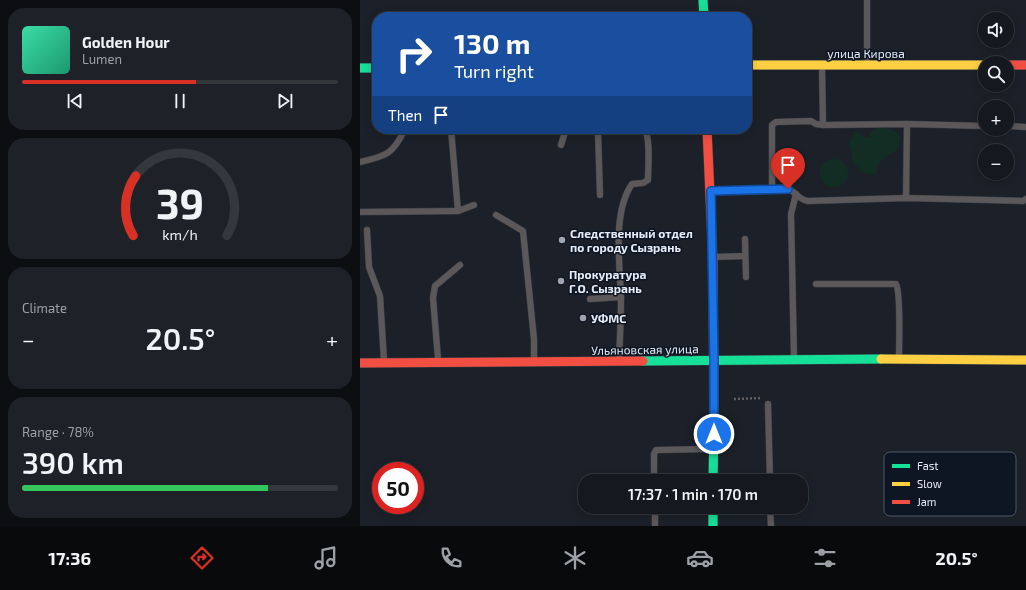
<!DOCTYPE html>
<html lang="en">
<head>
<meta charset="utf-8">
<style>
  body { margin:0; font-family:"Exo 2",sans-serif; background:#1e2228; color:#f1f3f6; height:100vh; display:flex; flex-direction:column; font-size:15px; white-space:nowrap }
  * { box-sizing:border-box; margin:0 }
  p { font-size:13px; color:#9da0a4 }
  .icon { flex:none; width:22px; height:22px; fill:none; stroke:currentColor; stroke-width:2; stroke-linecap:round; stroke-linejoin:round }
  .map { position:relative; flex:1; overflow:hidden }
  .details { display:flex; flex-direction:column; gap:8px; padding:8px; background:#0c0e11; width:360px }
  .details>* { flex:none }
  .guide { position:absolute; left:12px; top:12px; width:380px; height:122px; border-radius:16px; box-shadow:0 2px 10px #0003,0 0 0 1px #34383d; background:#1a4fa0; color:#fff; overflow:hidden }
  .buttons { position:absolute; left:618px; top:12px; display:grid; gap:8px }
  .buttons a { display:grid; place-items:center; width:36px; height:36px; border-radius:50%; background:#15191f; box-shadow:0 2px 10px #0003,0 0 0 1px #34383d; font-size:20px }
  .speed { position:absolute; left:12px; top:462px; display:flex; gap:8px; font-size:20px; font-weight:700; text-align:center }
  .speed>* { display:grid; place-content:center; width:52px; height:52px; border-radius:50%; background:#15191f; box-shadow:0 2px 10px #0003,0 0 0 1px #34383d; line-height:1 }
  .speed .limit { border:6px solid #d22; background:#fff; color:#111 }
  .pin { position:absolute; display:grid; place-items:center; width:34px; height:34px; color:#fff; margin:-41px -17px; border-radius:50% 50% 50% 0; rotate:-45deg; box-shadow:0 0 4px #0007 }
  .pin .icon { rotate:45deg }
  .me { position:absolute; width:44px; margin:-22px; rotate:0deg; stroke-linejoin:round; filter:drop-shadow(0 0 3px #0008) }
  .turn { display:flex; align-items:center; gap:14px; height:84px; padding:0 16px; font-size:18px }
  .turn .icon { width:52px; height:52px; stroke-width:2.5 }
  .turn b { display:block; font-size:28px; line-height:34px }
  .then { display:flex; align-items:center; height:38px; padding:0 16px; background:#0003; gap:8px; font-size:15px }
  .big { font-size:30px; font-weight:600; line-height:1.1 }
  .details .tile { flex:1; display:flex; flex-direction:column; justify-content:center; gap:6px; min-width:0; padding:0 14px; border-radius:16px; background:#1e2228 }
  .details .dial { align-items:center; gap:0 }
  .dial svg { height:104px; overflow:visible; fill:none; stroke:#34383d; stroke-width:7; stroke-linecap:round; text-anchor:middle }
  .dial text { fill:#f1f3f6; stroke:none }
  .song { display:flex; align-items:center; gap:12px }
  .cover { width:48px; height:48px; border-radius:6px; background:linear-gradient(135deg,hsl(160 70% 55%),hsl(160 70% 35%)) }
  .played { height:4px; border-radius:2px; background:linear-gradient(90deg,#d93025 55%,#34383d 55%) }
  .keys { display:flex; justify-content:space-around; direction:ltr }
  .heat { display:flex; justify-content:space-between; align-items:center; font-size:22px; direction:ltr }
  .charge { height:6px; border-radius:3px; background:linear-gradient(90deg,#34c759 78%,#34383d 0) }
  .trip { position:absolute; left:218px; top:474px; width:230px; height:40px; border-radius:16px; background:#15191f; box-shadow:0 2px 10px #0003,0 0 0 1px #34383d; font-weight:600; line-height:40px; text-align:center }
  .tab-bar { display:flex; height:64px; justify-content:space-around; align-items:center; background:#080a0c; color:#9da0a4 }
  .tab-bar .icon { width:28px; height:28px }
  .tab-bar .selected { color:#d93025 }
  .tab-bar b { font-size:18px; color:#f1f3f6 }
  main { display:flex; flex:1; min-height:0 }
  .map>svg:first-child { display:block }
</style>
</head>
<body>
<main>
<section class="details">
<div class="tile">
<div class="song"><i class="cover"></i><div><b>Golden Hour</b><p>Lumen</p></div></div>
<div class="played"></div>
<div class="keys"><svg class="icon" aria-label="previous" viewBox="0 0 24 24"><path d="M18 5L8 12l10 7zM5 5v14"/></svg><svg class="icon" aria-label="pause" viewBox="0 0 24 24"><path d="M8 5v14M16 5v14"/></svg><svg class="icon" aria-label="next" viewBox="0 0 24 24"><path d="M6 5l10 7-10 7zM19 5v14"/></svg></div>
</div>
<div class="tile dial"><svg viewBox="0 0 100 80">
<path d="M14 69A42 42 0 1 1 86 69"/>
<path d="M14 69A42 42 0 0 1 16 23" stroke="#d93025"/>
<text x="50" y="56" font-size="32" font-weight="700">39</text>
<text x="50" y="72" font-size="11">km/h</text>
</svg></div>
<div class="tile"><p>Climate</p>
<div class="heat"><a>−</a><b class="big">20.5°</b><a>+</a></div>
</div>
<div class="tile"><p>Range · 78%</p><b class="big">390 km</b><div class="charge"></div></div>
</section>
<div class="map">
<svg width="666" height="526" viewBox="0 0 666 526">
  <rect width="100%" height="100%" fill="#1c2129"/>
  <g fill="#122e24">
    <path d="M517,128C528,128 534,129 541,137C538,156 532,150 521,161C517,165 518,171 515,175L504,173L492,161L491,150L489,144L495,131L499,132L503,137H509L511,132Z"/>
    <circle cx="474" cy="173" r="14"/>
  </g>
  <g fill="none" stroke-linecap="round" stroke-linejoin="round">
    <g stroke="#393e45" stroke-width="7">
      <g id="lane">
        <polyline points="507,0 507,64"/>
        <polyline points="462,67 463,125"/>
        <polyline points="647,126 666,127"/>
        <polyline points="91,129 98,211 114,205"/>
        <polyline points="201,145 206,129"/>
        <path d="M0,162C27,156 33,154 45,129"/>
        <polyline points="412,189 412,125 416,122 451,121 456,124 463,125 547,124 625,126"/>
        <path d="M352,191L428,189C436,192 439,200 448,201L546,198L663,201L666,199"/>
        <polyline points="240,195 238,132 240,129"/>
        <polyline points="546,198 547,124"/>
        <polyline points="0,212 98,211"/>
        <polyline points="136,215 163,231 174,339 174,360"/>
        <polyline points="7,230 9,267 20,296 24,361"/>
        <polyline points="385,239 386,277"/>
        <polyline points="353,257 385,256"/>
        <path d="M456,284H536C541,292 539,345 539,358"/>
        <polyline points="230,299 261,297"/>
        <polyline points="434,357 431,214 436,194"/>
        <polyline points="78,359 73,298 75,286 100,265"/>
        <path d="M259,359C260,338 261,318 261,298C260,264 252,213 272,184L283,183L288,180C288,169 291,136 284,129"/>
        <polyline points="408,404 410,481"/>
        <polyline points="294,481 294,454 296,450 351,449"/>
        <polyline points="295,507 295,526"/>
        <polyline points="410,507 411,526"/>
      </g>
    </g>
    <g stroke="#393e45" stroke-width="10">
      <g id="fast">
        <polyline points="343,0 344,17"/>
        <polyline points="0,68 17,68"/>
        <polyline points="283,361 521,359"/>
        <polyline points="353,481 354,428"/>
        <polyline points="353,507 353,526"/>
      </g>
    </g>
    <g stroke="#393e45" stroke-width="10">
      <g id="slow">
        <polyline points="387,65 625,65"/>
        <polyline points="521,359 666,360"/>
      </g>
    </g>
    <g stroke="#393e45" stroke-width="10">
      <g id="jam">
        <polyline points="647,65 666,65"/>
        <polyline points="347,129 353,261 354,428"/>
        <polyline points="0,363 283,361"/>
      </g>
    </g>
    <polyline stroke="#615f62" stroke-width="2.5" stroke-dasharray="2 2" stroke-linecap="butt" points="374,399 402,398"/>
    <use href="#lane" stroke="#5c5759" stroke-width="6"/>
    <use href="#fast" stroke="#16e098" stroke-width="9"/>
    <use href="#slow" stroke="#ffcf43" stroke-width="9"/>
    <use href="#jam" stroke="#f24e42" stroke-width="9"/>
  </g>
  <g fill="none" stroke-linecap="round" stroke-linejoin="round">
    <g stroke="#114b97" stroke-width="10">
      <polyline id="route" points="354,434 354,360 351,191 428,189"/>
    </g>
    <use href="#route" stroke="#1a73e8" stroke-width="7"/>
  </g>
  <g fill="#9fa5ae" stroke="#0e1624" stroke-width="1.5">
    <circle cx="202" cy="240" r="4"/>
    <circle cx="201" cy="281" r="4"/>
    <circle cx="223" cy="318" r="4"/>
  </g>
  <g text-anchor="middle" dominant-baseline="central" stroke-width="3" stroke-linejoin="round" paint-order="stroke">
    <g font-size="12" fill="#e6ecf6" stroke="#0e1624">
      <text x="506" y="53">улица Кирова</text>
      <text transform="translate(285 349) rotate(-1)">Ульяновская улица</text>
    </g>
    <g font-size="12" font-weight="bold" fill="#e6ecf6" stroke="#0e1624" text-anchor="start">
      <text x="210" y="233">Следственный отдел<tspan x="210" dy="14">по городу Сызрань</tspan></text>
      <text x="209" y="274">Прокуратура<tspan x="209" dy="14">Г.О. Сызрань</tspan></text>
      <text x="231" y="318">УФМС</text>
    </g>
  </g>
  <rect x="524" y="452" width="132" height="64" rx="6" fill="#0e1624" stroke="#4f5663" stroke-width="1"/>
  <rect x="532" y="464" width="18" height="4" fill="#16e098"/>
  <rect x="532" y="482" width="18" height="4" fill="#ffcf43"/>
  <rect x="532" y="500" width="18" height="4" fill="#f24e42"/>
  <g font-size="11" fill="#e6ecf6">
    <text x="557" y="470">Fast</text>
    <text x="557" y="488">Slow</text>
    <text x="557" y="506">Jam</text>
  </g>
</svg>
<div class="buttons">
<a><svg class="icon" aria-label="sound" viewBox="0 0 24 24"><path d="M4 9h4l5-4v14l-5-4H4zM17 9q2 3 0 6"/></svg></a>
<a><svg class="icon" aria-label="search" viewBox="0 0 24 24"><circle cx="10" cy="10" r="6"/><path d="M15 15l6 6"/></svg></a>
<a>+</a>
<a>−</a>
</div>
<div class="speed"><div class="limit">50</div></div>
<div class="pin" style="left:428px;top:189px;background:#d93025"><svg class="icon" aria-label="arrive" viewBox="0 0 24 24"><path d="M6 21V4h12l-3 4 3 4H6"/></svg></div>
<svg class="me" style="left:354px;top:434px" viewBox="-20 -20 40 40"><circle r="17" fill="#1a73e8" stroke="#fff" stroke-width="3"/><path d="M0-11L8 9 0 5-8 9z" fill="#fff"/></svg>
<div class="trip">17:37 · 1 min · 170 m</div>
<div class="guide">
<div class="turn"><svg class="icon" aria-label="right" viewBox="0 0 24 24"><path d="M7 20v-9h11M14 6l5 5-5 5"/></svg><div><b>130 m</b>Turn right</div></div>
<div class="then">Then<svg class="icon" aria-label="arrive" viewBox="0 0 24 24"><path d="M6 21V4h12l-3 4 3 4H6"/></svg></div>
</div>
</div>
</main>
<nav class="tab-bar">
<b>17:36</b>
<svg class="icon selected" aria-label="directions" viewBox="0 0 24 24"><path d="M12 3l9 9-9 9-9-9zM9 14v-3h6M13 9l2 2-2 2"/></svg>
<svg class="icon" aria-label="music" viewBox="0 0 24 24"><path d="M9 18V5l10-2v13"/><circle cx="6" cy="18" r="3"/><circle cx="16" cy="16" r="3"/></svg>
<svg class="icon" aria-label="phone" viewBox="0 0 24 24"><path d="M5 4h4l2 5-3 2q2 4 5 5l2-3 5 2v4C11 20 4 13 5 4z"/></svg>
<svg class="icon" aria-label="climate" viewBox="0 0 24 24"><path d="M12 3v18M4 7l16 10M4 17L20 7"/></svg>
<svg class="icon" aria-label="car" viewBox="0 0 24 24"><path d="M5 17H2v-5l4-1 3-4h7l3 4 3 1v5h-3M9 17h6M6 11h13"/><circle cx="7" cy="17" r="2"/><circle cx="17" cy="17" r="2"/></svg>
<svg class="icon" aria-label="filters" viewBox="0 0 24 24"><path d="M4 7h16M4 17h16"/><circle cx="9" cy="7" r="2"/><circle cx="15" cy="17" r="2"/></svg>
<b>20.5°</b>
</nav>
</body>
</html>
